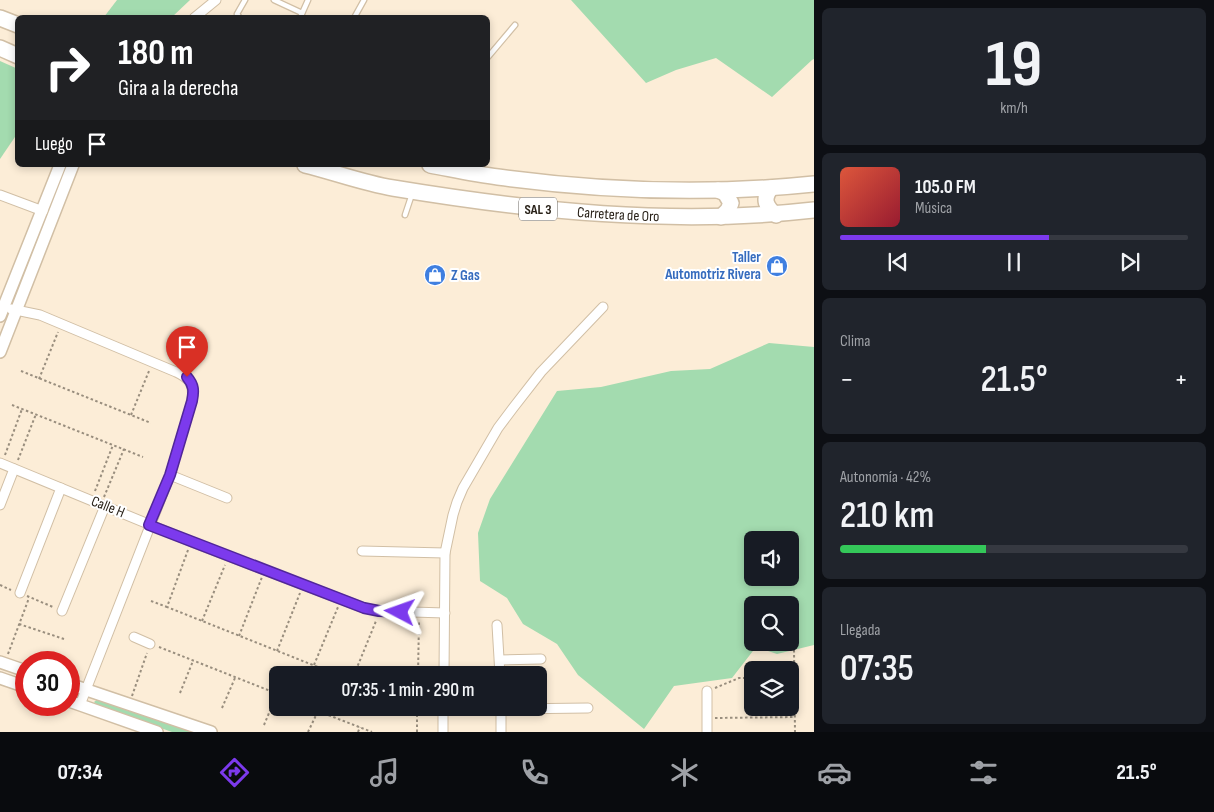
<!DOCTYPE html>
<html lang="es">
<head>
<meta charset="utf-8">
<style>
  body { margin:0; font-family:"Sofia Sans Condensed",sans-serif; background:#20242c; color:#f1f3f6; height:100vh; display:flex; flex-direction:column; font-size:19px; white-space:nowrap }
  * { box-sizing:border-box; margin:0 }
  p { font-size:16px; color:#9ea1a6 }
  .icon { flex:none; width:28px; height:28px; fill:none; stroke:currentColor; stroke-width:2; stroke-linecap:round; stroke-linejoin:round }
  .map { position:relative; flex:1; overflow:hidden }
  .drawer { display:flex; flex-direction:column; gap:8px; padding:8px; background:#0d0f14; width:400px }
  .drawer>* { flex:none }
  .top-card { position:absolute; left:15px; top:15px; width:475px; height:152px; border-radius:8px; box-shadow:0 2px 8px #0003; background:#202124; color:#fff; overflow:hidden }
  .fabs { position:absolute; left:744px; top:531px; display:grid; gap:10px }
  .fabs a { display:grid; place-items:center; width:55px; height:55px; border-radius:8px; background:#171b24; box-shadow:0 2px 8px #0003; font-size:25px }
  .speed { position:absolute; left:15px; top:651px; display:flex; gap:10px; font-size:25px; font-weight:700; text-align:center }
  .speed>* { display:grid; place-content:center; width:65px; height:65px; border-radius:50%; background:#171b24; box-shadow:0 2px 8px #0003; line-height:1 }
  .speed .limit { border:8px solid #d22; background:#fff; color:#111 }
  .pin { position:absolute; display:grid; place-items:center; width:42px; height:42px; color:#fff; margin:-51px -21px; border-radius:50% 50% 50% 0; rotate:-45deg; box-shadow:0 0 5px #0007 }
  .pin .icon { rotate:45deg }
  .me { position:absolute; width:55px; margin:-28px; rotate:274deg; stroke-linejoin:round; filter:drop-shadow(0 0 4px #0008) }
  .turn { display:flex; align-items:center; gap:18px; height:105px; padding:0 20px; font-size:22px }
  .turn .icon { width:65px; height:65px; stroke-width:2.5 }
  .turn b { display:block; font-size:35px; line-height:42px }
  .then { display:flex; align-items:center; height:48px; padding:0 20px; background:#0003; gap:10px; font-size:19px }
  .big { font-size:38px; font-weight:600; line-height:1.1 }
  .drawer .tile { flex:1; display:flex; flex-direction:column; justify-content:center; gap:8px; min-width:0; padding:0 18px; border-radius:8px; background:#20242c }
  .drawer .dial { align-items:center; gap:0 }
  .dial b { font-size:65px; line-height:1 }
  .song { display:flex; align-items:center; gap:15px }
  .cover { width:60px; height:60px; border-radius:8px; background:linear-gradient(135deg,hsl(10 70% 55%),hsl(350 70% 35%)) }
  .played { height:5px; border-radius:2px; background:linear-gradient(90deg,#7c3aed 60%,#363941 60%) }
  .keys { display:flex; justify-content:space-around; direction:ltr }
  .heat { display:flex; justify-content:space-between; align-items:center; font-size:28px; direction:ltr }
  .charge { height:8px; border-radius:4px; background:linear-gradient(90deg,#34c759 42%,#363941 0) }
  .trip { position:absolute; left:269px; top:666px; width:278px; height:50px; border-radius:8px; background:#171b24; box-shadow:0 2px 8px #0003; font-weight:600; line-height:50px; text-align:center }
  .tab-bar { display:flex; height:80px; justify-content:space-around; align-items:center; background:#090b0e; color:#9ea1a6 }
  .tab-bar .icon { width:35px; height:35px }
  .tab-bar .on { color:#7c3aed }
  .tab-bar b { font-size:22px; color:#f1f3f6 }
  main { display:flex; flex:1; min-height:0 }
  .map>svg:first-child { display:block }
</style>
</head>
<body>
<main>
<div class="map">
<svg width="814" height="732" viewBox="0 0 814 732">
  <rect width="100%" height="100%" fill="#fcedd7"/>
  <g fill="#a3dbaf" fill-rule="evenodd">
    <polygon points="117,0 190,0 172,17 104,17"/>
    <polygon points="571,0 814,0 814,59 812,60 772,97 716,58 676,70 646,83"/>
    <polygon points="0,61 18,69 17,134 0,159"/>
    <path d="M769,343L814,347V645L777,654L756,647L732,678L674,686L644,729L578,675L557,644L523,624L507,598L480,581L478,533L490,499L557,391L601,387L671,371L710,369ZM752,540H790V578H752ZM752,605H790V642H752Z"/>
    <polygon points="98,699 193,732 172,732 98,706 94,702"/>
  </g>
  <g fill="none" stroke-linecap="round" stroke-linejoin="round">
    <g stroke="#d1bfa5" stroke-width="7">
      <g id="lane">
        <polyline points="274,0 302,13"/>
        <polyline points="240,18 237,14 245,0"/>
        <polyline points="300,18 308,0"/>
        <polyline points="354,18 364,0"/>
        <polyline points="488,57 515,25"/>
        <polyline points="405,215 412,194"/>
      </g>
    </g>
    <g stroke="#d1bfa5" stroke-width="11">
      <g id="street">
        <polyline points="194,18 216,0"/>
        <polyline points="0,195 43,211"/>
        <path d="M11,309L40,315L176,372C191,379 194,385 192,401L170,475L80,705"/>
        <polyline points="0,463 192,542 364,608 380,611 445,613"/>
        <polyline points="170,475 227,498"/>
        <polyline points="0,505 14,469"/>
        <polyline points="362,551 445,553"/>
        <polyline points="20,593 61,488"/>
        <polyline points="62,611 105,506"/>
        <polyline points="497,625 500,675"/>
        <polyline points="134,637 150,644"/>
        <polyline points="500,660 541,659"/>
        <polyline points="444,675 445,553 453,515 457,502 463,488 498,428 513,408 541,372 603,307"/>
        <polyline points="501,708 501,732"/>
        <polyline points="501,709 588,708"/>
        <polyline points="443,732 443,708"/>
        <polyline points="707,732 707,691"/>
      </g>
    </g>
    <g stroke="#d1bfa5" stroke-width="14">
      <g id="secondary">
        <polyline points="0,316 60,165"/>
        <polyline points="0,352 73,165"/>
        <polyline points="0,662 26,671"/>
        <polyline points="0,678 26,687"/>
        <polyline points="69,684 211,732"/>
        <polyline points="69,701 157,732"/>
      </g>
    </g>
    <g stroke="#d1bfa5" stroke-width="18">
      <g id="highway">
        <polyline points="0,18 18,25"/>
        <polyline points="0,48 18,56"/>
        <path id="s1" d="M305,165C334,172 363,183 393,188C532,211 673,226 814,210"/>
        <path d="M430,165C452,169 475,174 498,177C602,191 709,195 814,184"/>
        <path d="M771,188C762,199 766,207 776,215"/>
        <polyline points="718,190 725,193 731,203 728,210 721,217"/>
      </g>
    </g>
    <g stroke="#998e7e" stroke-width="2" stroke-dasharray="2.5 2.5" stroke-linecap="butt">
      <polyline points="21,371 151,423"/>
      <polyline points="39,379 58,332"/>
      <polyline points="12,405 143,457"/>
      <polyline points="131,415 149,371"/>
      <polyline points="5,455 22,409"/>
      <polyline points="18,460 36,414"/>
      <polyline points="95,491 113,445"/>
      <polyline points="104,497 124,449"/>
      <polyline points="188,550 167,607 338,675"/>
      <polyline points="0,585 11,590"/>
      <polyline points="27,596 53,607"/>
      <polyline points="151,601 167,607"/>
      <polyline points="202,621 225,565"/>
      <polyline points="19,624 64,639"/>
      <polyline points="239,636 262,577"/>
      <polyline points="159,647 278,694"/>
      <polyline points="794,650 795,732"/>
      <polyline points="277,651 300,593"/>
      <polyline points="8,654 29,598"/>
      <polyline points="314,665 338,607"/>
      <polyline points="354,675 376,621"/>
      <polyline points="418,675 419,620"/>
      <polyline points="715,688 739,678 752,678"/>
      <polyline points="180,693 193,661"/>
      <polyline points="132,696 147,653"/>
      <polyline points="222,708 235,678"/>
      <polyline points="310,708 372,732"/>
      <polyline points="715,718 795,717"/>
      <polyline points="264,725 277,694"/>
      <polyline points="308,732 318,711"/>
      <polyline points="358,732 360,727"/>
      <polyline points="417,732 417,708"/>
    </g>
    <use href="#lane" stroke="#fff" stroke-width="4.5"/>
    <use href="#street" stroke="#fff" stroke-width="9"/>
    <use href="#secondary" stroke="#fff" stroke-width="11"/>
    <use href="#highway" stroke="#fff" stroke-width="15"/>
  </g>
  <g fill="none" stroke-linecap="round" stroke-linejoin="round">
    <g stroke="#51269a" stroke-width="12">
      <path id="route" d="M187,377C194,385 194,391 192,401L170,475L149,525L364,608L379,611L400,612"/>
    </g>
    <use href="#route" stroke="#7c3aed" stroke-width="9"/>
  </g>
  <defs>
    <g id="shop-disc" transform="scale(1.125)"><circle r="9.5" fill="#3f7fe0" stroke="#fff"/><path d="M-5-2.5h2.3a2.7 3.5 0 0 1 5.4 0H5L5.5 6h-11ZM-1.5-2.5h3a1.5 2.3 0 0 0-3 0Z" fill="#fff"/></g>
  </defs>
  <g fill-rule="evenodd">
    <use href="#shop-disc" x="777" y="266"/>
    <use href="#shop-disc" x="435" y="275"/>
  </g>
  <g text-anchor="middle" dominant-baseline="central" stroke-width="4" stroke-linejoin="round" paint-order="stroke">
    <rect fill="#fff" stroke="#69645e" stroke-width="1" x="519" y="197.5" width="38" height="23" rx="4"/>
    <g font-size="14" font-weight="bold" fill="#292219">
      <text x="538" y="209">SAL 3</text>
    </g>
    <g font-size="15" fill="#292219" stroke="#fff">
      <text stroke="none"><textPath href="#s1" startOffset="318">Carretera de Oro</textPath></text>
      <text transform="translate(108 507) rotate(22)">Calle H</text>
    </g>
    <g font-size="15" font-weight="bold" fill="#366cbe" stroke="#fff" text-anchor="end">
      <text x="761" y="257">Taller<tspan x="761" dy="17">Automotriz Rivera</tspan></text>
      <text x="451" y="275" text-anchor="start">Z Gas</text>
    </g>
  </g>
</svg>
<div class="fabs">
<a><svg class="icon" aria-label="sound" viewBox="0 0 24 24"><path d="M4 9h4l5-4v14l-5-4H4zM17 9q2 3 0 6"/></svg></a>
<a><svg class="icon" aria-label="search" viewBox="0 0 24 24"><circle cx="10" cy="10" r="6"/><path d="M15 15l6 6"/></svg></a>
<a><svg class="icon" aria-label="layers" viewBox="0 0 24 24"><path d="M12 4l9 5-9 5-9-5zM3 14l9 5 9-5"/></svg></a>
</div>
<div class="speed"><div class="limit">30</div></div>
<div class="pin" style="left:187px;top:377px;background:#d93025"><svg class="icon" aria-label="arrive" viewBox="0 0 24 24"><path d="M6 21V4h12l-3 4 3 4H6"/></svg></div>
<svg class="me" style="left:400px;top:612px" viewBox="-20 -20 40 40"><path d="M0-17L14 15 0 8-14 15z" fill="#7c3aed" stroke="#fff" stroke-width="4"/></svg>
<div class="trip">07:35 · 1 min · 290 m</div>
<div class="top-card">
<div class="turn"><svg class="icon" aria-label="right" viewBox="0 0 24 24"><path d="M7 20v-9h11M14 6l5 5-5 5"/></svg><div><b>180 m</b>Gira a la derecha</div></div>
<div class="then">Luego<svg class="icon" aria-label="arrive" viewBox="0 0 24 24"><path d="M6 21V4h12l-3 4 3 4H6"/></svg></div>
</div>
</div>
<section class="drawer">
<div class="tile dial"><b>19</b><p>km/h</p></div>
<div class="tile">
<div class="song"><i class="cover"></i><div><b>105.0 FM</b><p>Música</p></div></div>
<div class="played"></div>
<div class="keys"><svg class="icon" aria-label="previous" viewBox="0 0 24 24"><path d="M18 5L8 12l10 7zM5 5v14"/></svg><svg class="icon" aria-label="pause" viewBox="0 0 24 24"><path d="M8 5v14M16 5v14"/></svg><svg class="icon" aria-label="next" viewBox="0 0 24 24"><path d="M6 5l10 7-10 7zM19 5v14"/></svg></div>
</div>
<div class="tile"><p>Clima</p>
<div class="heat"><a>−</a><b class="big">21.5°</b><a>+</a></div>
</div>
<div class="tile"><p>Autonomía · 42%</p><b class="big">210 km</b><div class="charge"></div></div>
<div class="tile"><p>Llegada</p><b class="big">07:35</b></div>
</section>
</main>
<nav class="tab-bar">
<b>07:34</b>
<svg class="icon on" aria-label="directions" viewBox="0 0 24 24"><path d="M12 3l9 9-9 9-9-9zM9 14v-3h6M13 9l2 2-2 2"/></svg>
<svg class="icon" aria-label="music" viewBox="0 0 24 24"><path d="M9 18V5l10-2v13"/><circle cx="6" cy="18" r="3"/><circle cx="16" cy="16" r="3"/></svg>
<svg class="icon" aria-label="phone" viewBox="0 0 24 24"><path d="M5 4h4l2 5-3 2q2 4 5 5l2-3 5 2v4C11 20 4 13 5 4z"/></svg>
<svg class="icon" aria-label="climate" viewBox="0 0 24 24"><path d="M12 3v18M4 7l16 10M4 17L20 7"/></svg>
<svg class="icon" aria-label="car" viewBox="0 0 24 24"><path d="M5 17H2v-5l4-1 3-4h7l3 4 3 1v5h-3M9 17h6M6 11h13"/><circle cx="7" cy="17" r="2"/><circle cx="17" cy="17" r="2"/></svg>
<svg class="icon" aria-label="filters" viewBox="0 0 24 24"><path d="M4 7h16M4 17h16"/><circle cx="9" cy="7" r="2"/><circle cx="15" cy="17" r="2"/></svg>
<b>21.5°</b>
</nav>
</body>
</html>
